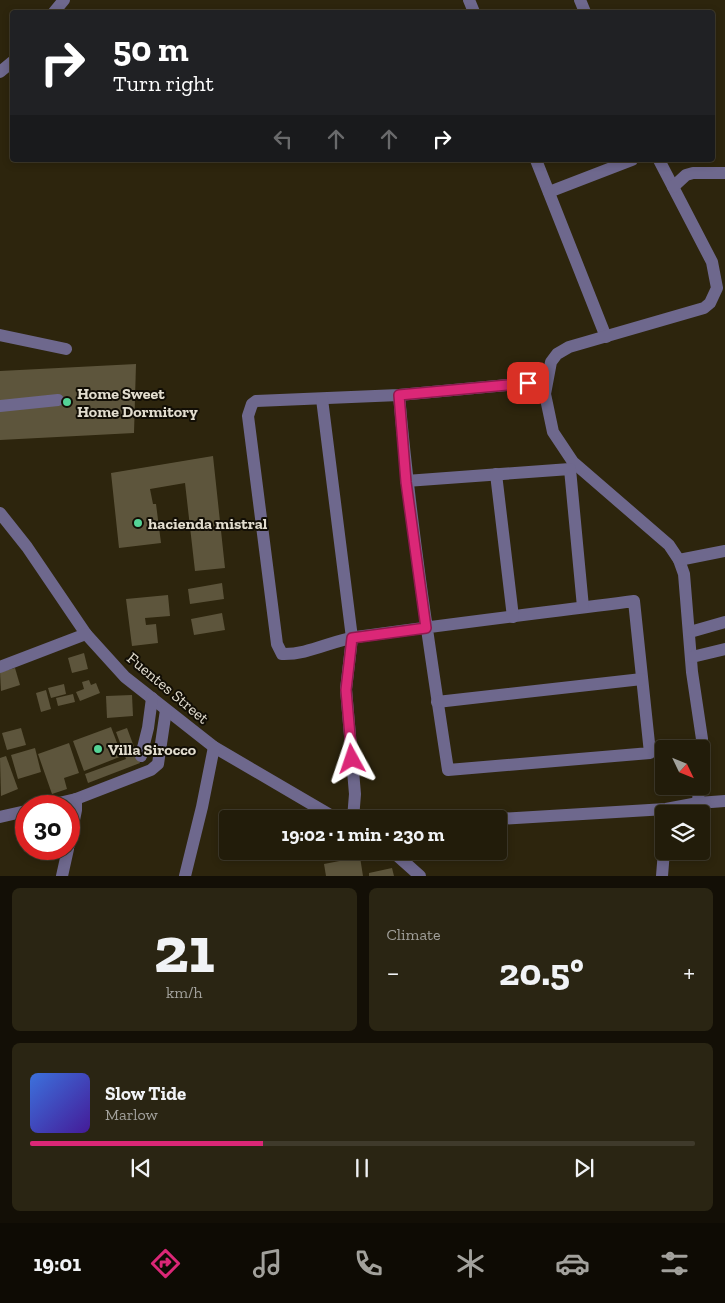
<!DOCTYPE html>
<html lang="en">
<head>
<meta charset="utf-8">
<style>
  body { margin:0; font-family:"Zilla Slab",serif; background:#2a2513; color:#f1f3f6; height:100vh; display:flex; flex-direction:column; font-size:19px; white-space:nowrap }
  * { box-sizing:border-box; margin:0 }
  p { font-size:16px; color:#a2a19c }
  .icon { flex:none; width:28px; height:28px; fill:none; stroke:currentColor; stroke-width:2; stroke-linecap:round; stroke-linejoin:round }
  .map { position:relative; height:876px; overflow:hidden }
  .details { display:flex; flex-direction:column; gap:12px; padding:12px; background:#130f06; flex:1 }
  .details>* { flex:none }
  .guide { position:absolute; left:10px; top:10px; width:705px; height:152px; border-radius:5px; box-shadow:0 2px 8px #0003,0 0 0 1px #3f3a2b; background:#202124; color:#fff; overflow:hidden }
  .needle { width:32px; rotate:133deg }
  .buttons { position:absolute; left:655px; top:740px; display:grid; gap:10px }
  .buttons a { display:grid; place-items:center; width:55px; height:55px; border-radius:5px; background:#221c0a; box-shadow:0 2px 8px #0003,0 0 0 1px #3f3a2b; font-size:25px }
  .speed { position:absolute; left:15px; top:795px; display:flex; gap:10px; font-size:25px; font-weight:700; text-align:center }
  .speed>* { display:grid; place-content:center; width:65px; height:65px; border-radius:50%; background:#221c0a; box-shadow:0 2px 8px #0003,0 0 0 1px #3f3a2b; line-height:1 }
  .speed .limit { border:8px solid #d22; background:#fff; color:#111 }
  .pin { position:absolute; display:grid; place-items:center; width:42px; height:42px; color:#fff; margin:-21px; border-radius:10px; box-shadow:0 2px 8px #0006 }
  .me { position:absolute; width:55px; margin:-28px; rotate:355deg; stroke-linejoin:round; filter:drop-shadow(0 0 4px #0008) }
  .turn { display:flex; align-items:center; gap:18px; height:105px; padding:0 20px; font-size:22px }
  .turn .icon { width:65px; height:65px; stroke-width:2.5 }
  .turn b { display:block; font-size:35px; line-height:42px }
  .lanes { display:flex; align-items:center; height:48px; padding:0 20px; background:#0003; justify-content:center; gap:25px; direction:ltr }
  .lanes .off { opacity:.35 }
  .big { font-size:38px; font-weight:800; line-height:1.1 }
  .details .widget { flex:1; display:flex; flex-direction:column; justify-content:center; gap:8px; min-width:0; padding:0 18px; border-radius:8px; background:#2a2513 }
  .details .dial { align-items:center; gap:0 }
  .dial b { font-size:65px; line-height:1 }
  .song { display:flex; align-items:center; gap:15px }
  .cover { width:60px; height:60px; border-radius:8px; background:linear-gradient(135deg,hsl(220 70% 55%),hsl(260 70% 35%)) }
  .played { height:5px; border-radius:2px; background:linear-gradient(90deg,#db2777 35%,#3f3a2b 35%) }
  .keys { display:flex; justify-content:space-around; direction:ltr }
  .heat { display:flex; justify-content:space-between; align-items:center; font-size:28px; direction:ltr }
  .details .tiles { flex:1; display:grid; gap:12px; grid-template-columns:1fr 1fr }
  .widget:last-child { grid-column:span 2 }
  .trip { position:absolute; left:219px; top:810px; width:288px; height:50px; border-radius:5px; background:#221c0a; box-shadow:0 2px 8px #0003,0 0 0 1px #3f3a2b; font-weight:800; line-height:50px; text-align:center }
  .menu { display:flex; height:80px; justify-content:space-around; align-items:center; background:#0e0b04; color:#a2a19c }
  .menu .icon { width:35px; height:35px }
  .menu .current { color:#db2777 }
  .menu b { font-size:22px; color:#f1f3f6 }
  .map>svg:first-child { display:block }
</style>
</head>
<body>
<div class="map">
<svg width="725" height="876" viewBox="0 0 725 876">
  <rect width="100%" height="100%" fill="#2d250d"/>
  <g fill="#5d553c">
    <polygon points="136,364 134,433 0,440 0,371"/>
    <polygon points="213,456 225,568 195,571 185,483 150,489 153,504 156,504 161,543 119,548 111,473"/>
    <polygon points="222,583 224,599 190,604 188,589"/>
    <polygon points="168,595 170,616 145,618 146,625 156,624 158,643 132,646 126,599"/>
    <polygon points="222,613 225,630 194,635 191,619"/>
    <polygon points="84,653 88,669 72,673 68,658"/>
    <polygon points="15,668 20,685 1,691 0,672"/>
    <polygon points="89,680 91,685 96,683 100,693 80,701 76,692 84,689 82,682"/>
    <polygon points="64,684 66,694 51,698 48,688"/>
    <polygon points="46,690 51,709 41,712 36,693"/>
    <polygon points="73,694 75,702 58,706 56,698"/>
    <polygon points="132,695 133,716 107,718 106,696"/>
    <polygon points="111,727 122,756 84,771 73,741"/>
    <polygon points="21,728 26,745 7,750 2,733"/>
    <polygon points="127,728 140,763 88,783 85,774 126,759 116,732"/>
    <polygon points="69,743 79,773 64,778 67,789 52,794 38,754"/>
    <polygon points="35,748 41,772 18,779 11,755"/>
    <polygon points="6,756 18,789 1,796 0,758"/>
    <polygon points="360,857 363,876 326,876 324,864"/>
    <polygon points="392,868 394,876 369,876 369,873"/>
  </g>
  <g fill="none" stroke-linecap="round" stroke-linejoin="round">
    <g stroke="#6e688d" stroke-width="12">
      <polyline points="469,0 474,12"/>
      <polyline points="580,0 585,12"/>
      <polyline points="54,12 64,0"/>
      <polyline points="0,72 12,62"/>
      <polyline points="536,160 606,337"/>
      <polyline points="659,160 712,262 717,288 710,303 704,308 569,347 557,354 551,362 545,394 553,432 573,462 669,545 679,560 684,574 692,672 702,739 701,755"/>
      <polyline points="673,187 686,175 693,173 725,173"/>
      <polyline points="549,192 632,160"/>
      <polyline points="0,335 66,349"/>
      <path d="M399,395C410,521 429,645 448,770L650,753L634,601C541,613 448,624 356,637C331,641 307,655 282,654L277,644L248,416L252,404L256,401L399,395L528,383"/>
      <polyline points="322,399 352,638 346,689 355,794 353,819"/>
      <polyline points="0,406 58,400"/>
      <polyline points="496,474 513,617"/>
      <polyline points="406,481 570,469 583,607"/>
      <polyline points="0,513 27,547 86,634 125,677 214,747 337,819"/>
      <polyline points="679,560 725,551"/>
      <polyline points="690,632 725,622"/>
      <polyline points="692,657 725,649"/>
      <polyline points="0,667 86,634"/>
      <polyline points="437,702 642,679"/>
      <polyline points="141,756 148,728 152,698"/>
      <polyline points="698,803 699,786"/>
      <polyline points="46,806 76,799 151,770 158,764 166,710"/>
      <polyline points="0,817 26,811"/>
      <polyline points="396,819 409,816 448,819"/>
      <polyline points="498,819 666,809 698,803 725,801"/>
      <polyline points="69,845 76,810 76,799"/>
      <polyline points="392,851 420,876"/>
      <polyline points="62,876 68,849"/>
      <polyline points="185,876 202,807 214,747"/>
      <polyline points="662,876 664,851"/>
    </g>
  </g>
  <g fill="none" stroke-linecap="round" stroke-linejoin="round">
    <g stroke="#8e194d" stroke-width="12">
      <polyline id="route" points="352,759 346,690 352,638 426,628 406,482 399,395 528,383"/>
    </g>
    <use href="#route" stroke="#db2777" stroke-width="9"/>
  </g>
  <g fill="#54d396" stroke="#120e05" stroke-width="2">
    <circle cx="67" cy="402" r="5"/>
    <circle cx="138" cy="523" r="5"/>
    <circle cx="98" cy="749" r="5"/>
  </g>
  <g text-anchor="middle" dominant-baseline="central" stroke-width="4" stroke-linejoin="round" paint-order="stroke">
    <g font-size="16" font-weight="bold" fill="#e2ddcf" stroke="#120e05" text-anchor="start">
      <text x="77" y="393">Home Sweet<tspan x="77" dy="18">Home Dormitory</tspan></text>
      <text x="148" y="523">hacienda mistral</text>
      <text x="108" y="749">Villa Sirocco</text>
    </g>
    <g font-size="16" fill="#e2ddcf" stroke="#120e05">
      <text transform="translate(168 688) rotate(40)">Fuentes Street</text>
    </g>
  </g>
</svg>
<div class="buttons">
<a><svg class="needle" viewBox="-14 -14 28 28"><path d="M0-13l5 13h-10z" fill="#e53935"/><path d="M0 13l5-13h-10z" fill="#a2a19c"/></svg></a>
<a><svg class="icon" aria-label="layers" viewBox="0 0 24 24"><path d="M12 4l9 5-9 5-9-5zM3 14l9 5 9-5"/></svg></a>
</div>
<div class="speed"><div class="limit">30</div></div>
<div class="pin" style="left:528px;top:383px;background:#d93025"><svg class="icon" aria-label="arrive" viewBox="0 0 24 24"><path d="M6 21V4h12l-3 4 3 4H6"/></svg></div>
<svg class="me" style="left:352px;top:759px" viewBox="-20 -20 40 40"><path d="M0-17L14 15 0 8-14 15z" fill="#db2777" stroke="#fff" stroke-width="4"/></svg>
<div class="trip">19:02 · 1 min · 230 m</div>
<div class="guide">
<div class="turn"><svg class="icon" aria-label="right" viewBox="0 0 24 24"><path d="M7 20v-9h11M14 6l5 5-5 5"/></svg><div><b>50 m</b>Turn right</div></div>
<div class="lanes"><svg class="icon off" aria-label="left" viewBox="0 0 24 24"><path d="M17 20v-9H6M10 6l-5 5 5 5"/></svg><svg class="icon off" aria-label="ahead" viewBox="0 0 24 24"><path d="M12 20V5M6 11l6-6 6 6"/></svg><svg class="icon off" aria-label="ahead" viewBox="0 0 24 24"><path d="M12 20V5M6 11l6-6 6 6"/></svg><svg class="icon" aria-label="right" viewBox="0 0 24 24"><path d="M7 20v-9h11M14 6l5 5-5 5"/></svg></div>
</div>
</div>
<section class="details">
<div class="tiles">
<div class="widget dial"><b>21</b><p>km/h</p></div>
<div class="widget"><p>Climate</p>
<div class="heat"><a>−</a><b class="big">20.5°</b><a>+</a></div>
</div>
<div class="widget">
<div class="song"><i class="cover"></i><div><b>Slow Tide</b><p>Marlow</p></div></div>
<div class="played"></div>
<div class="keys"><svg class="icon" aria-label="previous" viewBox="0 0 24 24"><path d="M18 5L8 12l10 7zM5 5v14"/></svg><svg class="icon" aria-label="pause" viewBox="0 0 24 24"><path d="M8 5v14M16 5v14"/></svg><svg class="icon" aria-label="next" viewBox="0 0 24 24"><path d="M6 5l10 7-10 7zM19 5v14"/></svg></div>
</div>
</div>
</section>
<nav class="menu">
<b>19:01</b>
<svg class="icon current" aria-label="directions" viewBox="0 0 24 24"><path d="M12 3l9 9-9 9-9-9zM9 14v-3h6M13 9l2 2-2 2"/></svg>
<svg class="icon" aria-label="music" viewBox="0 0 24 24"><path d="M9 18V5l10-2v13"/><circle cx="6" cy="18" r="3"/><circle cx="16" cy="16" r="3"/></svg>
<svg class="icon" aria-label="phone" viewBox="0 0 24 24"><path d="M5 4h4l2 5-3 2q2 4 5 5l2-3 5 2v4C11 20 4 13 5 4z"/></svg>
<svg class="icon" aria-label="climate" viewBox="0 0 24 24"><path d="M12 3v18M4 7l16 10M4 17L20 7"/></svg>
<svg class="icon" aria-label="car" viewBox="0 0 24 24"><path d="M5 17H2v-5l4-1 3-4h7l3 4 3 1v5h-3M9 17h6M6 11h13"/><circle cx="7" cy="17" r="2"/><circle cx="17" cy="17" r="2"/></svg>
<svg class="icon" aria-label="filters" viewBox="0 0 24 24"><path d="M4 7h16M4 17h16"/><circle cx="9" cy="7" r="2"/><circle cx="15" cy="17" r="2"/></svg>
</nav>
</body>
</html>
